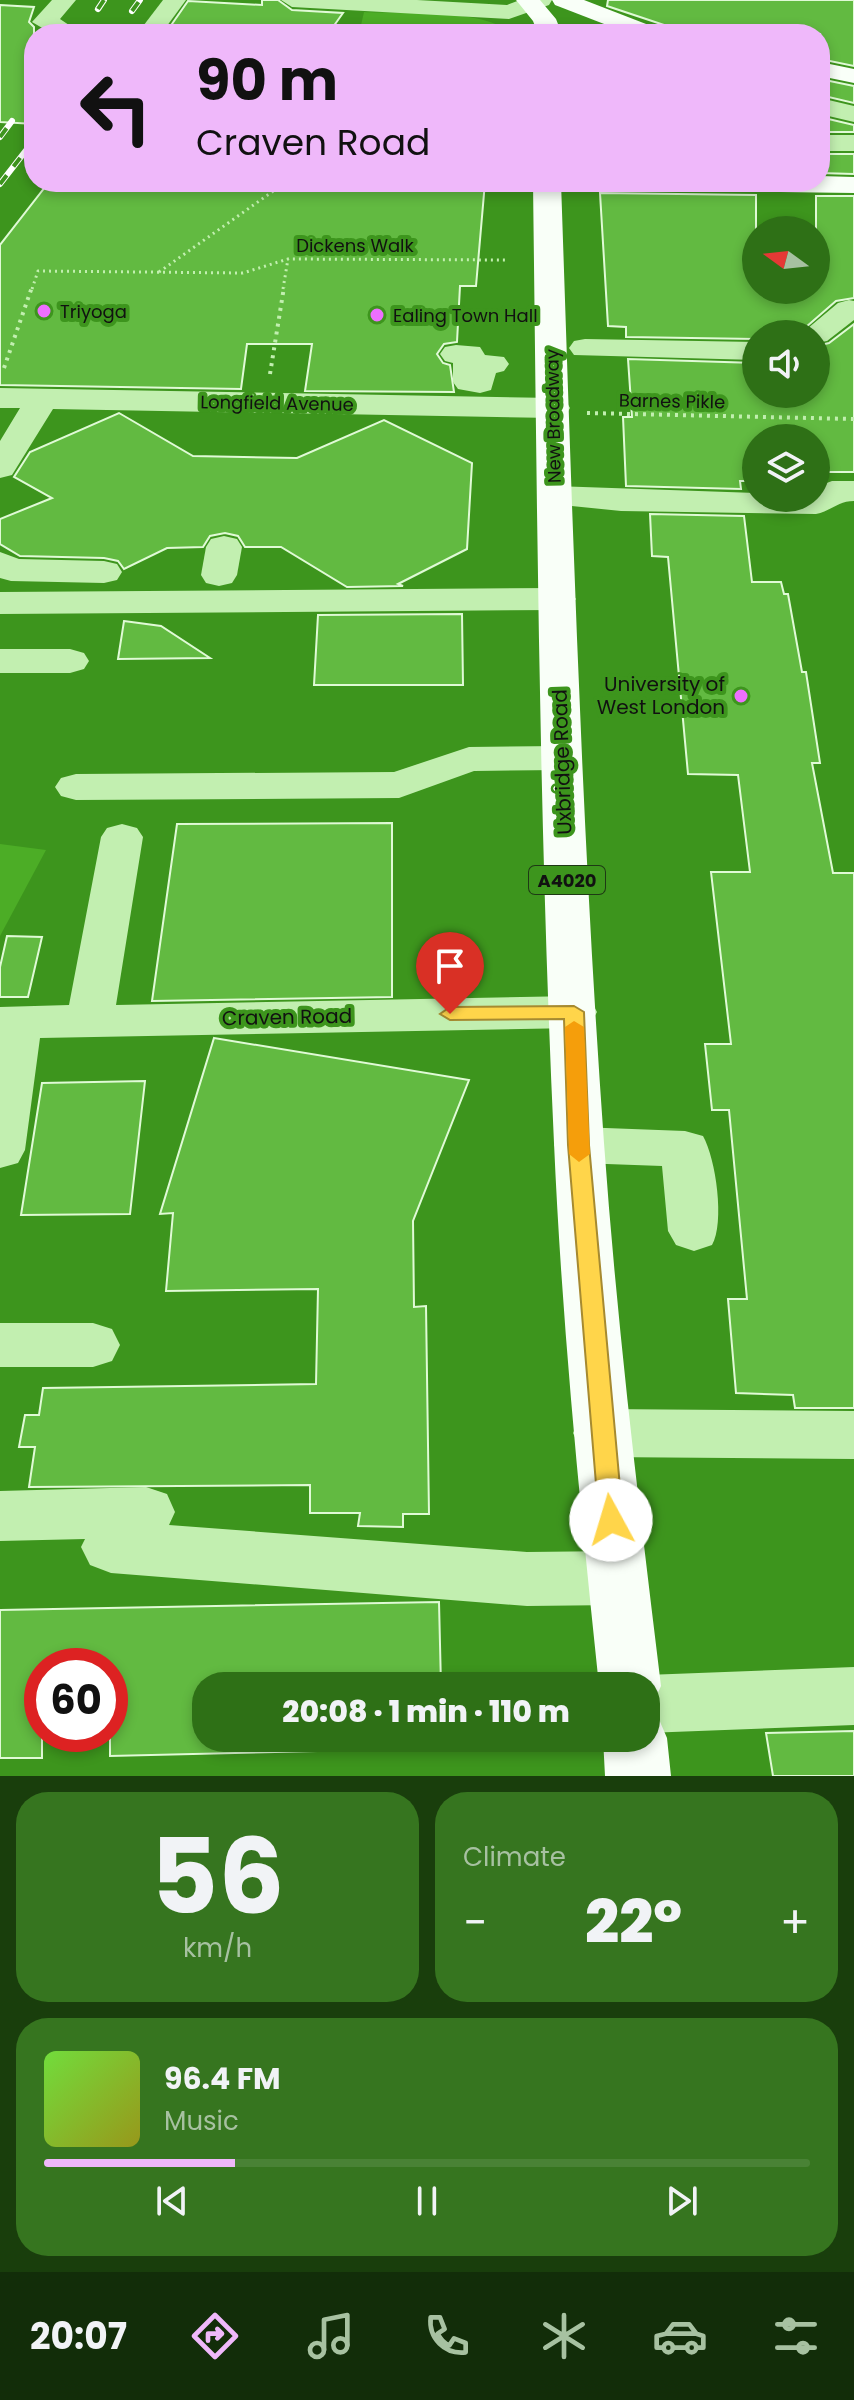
<!DOCTYPE html>
<html lang="en">
<head>
<meta charset="utf-8">
<style>
  body { margin:0; font-family:Poppins,sans-serif; background:#36751f; color:#f1f3f6; height:100vh; display:flex; flex-direction:column; font-size:30px; white-space:nowrap }
  * { box-sizing:border-box; margin:0 }
  p { font-size:26px; color:#a7c1a1 }
  .icon { flex:none; width:44px; height:44px; fill:none; stroke:currentColor; stroke-width:2; stroke-linecap:round; stroke-linejoin:round }
  .map { position:relative; height:1776px; overflow:hidden }
  .side { display:flex; flex-direction:column; gap:16px; padding:16px; background:#193e0c; flex:1 }
  .side>* { flex:none }
  .top-card { position:absolute; left:24px; top:24px; width:806px; height:168px; border-radius:32px; box-shadow:0 4px 12px #0003; background:#efb8fa; color:#111; overflow:hidden }
  .needle { width:52px; rotate:285deg }
  .controls { position:absolute; left:742px; top:216px; display:grid; gap:16px }
  .controls a { display:grid; place-items:center; width:88px; height:88px; border-radius:50%; background:#2e7016; box-shadow:0 4px 12px #0003; font-size:40px }
  .speed { position:absolute; left:24px; top:1648px; display:flex; gap:16px; font-size:40px; font-weight:700; text-align:center }
  .speed>* { display:grid; place-content:center; width:104px; height:104px; border-radius:50%; background:#2e7016; box-shadow:0 4px 12px #0003; line-height:1 }
  .speed .limit { border:12px solid #d22; background:#fff; color:#111 }
  .pin { position:absolute; display:grid; place-items:center; width:68px; height:68px; color:#fff; margin:-82px -34px; border-radius:50% 50% 50% 0; rotate:-45deg; box-shadow:0 0 8px #0007 }
  .pin .icon { rotate:45deg }
  .me { position:absolute; width:88px; margin:-44px; rotate:354deg; stroke-linejoin:round; filter:drop-shadow(0 0 6px #0008) }
  .turn { display:flex; align-items:center; gap:28px; height:168px; padding:0 40px; font-size:36px }
  .turn .icon { width:104px; height:104px; stroke-width:2.5 }
  .turn b { display:block; font-size:56px; line-height:68px }
  .big { font-size:60px; font-weight:800; line-height:1.1 }
  .side .tile { flex:1; display:flex; flex-direction:column; justify-content:center; gap:12px; min-width:0; padding:0 28px; border-radius:32px; background:#36751f }
  .side .dial { align-items:center; gap:0 }
  .dial b { font-size:104px; line-height:1 }
  .song { display:flex; align-items:center; gap:24px }
  .cover { width:96px; height:96px; border-radius:12px; background:linear-gradient(135deg,hsl(100 70% 55%),hsl(60 70% 35%)) }
  .played { height:8px; border-radius:4px; background:linear-gradient(90deg,#efb8fa 25%,#498235 25%) }
  .keys { display:flex; justify-content:space-around; direction:ltr }
  .heat { display:flex; justify-content:space-between; align-items:center; font-size:44px; direction:ltr }
  .side .tiles { flex:1; display:grid; gap:16px; grid-template-columns:1fr 1fr }
  .tile:last-child { grid-column:span 2 }
  .trip { position:absolute; left:192px; top:1672px; width:468px; height:80px; border-radius:32px; background:#2e7016; box-shadow:0 4px 12px #0003; font-weight:800; line-height:80px; text-align:center }
  .menu { display:flex; height:128px; justify-content:space-around; align-items:center; background:#122d09; color:#a7c1a1 }
  .menu .icon { width:56px; height:56px }
  .menu .on { color:#efb8fa }
  .menu b { font-size:36px; color:#f1f3f6 }
  .map>svg:first-child { display:block }
</style>
</head>
<body>
<div class="map">
<svg width="854" height="1776" viewBox="0 0 854 1776">
  <rect width="100%" height="100%" fill="#3d951d"/>
  <g fill="#4cad26">
    <path d="M364,12C400,14 487,8 511,34H359Z"/>
    <polygon points="0,844 46,850 0,936"/>
  </g>
  <g fill="#62ba41" stroke="#e0fad6" stroke-width="2">
    <polygon points="262,0 278,0 292,10 343,13 328,34 165,34 188,1 262,5"/>
    <polygon points="608,0 854,0 854,66 820,59 820,34 691,34 607,6"/>
    <polygon points="0,5 34,7 29,22 34,27 34,124 0,122"/>
    <polygon points="820,79 854,86 854,103 820,95"/>
    <polygon points="820,117 854,125 854,132 820,132"/>
    <polygon points="820,154 854,154 854,174 820,173"/>
    <polygon points="49,182 485,182 476,286 460,286 457,342 444,344 437,354 443,363 450,365 454,392 305,391 312,344 247,344 241,389 0,385 0,245"/>
    <polygon points="600,193 756,195 756,290 816,290 816,196 854,196 854,298 836,301 798,334 756,334 756,339 626,337 626,327 608,326"/>
    <polygon points="854,324 854,472 822,472 819,456 816,455 816,438 756,438 756,481 740,481 741,489 626,486 623,417 632,417 628,359 756,363 756,394 816,394 816,346 829,343"/>
    <polygon points="119,413 193,456 297,458 384,420 472,463 467,549 398,584 403,586 347,587 281,547 245,547 238,536 225,533 210,536 203,547 167,548 124,569 118,561 104,558 20,556 0,544 0,519 52,498 14,477 30,452"/>
    <polygon points="650,514 744,516 752,582 781,582 784,594 788,594 802,672 806,672 820,763 812,763 833,873 854,873 854,1408 795,1408 793,1395 736,1393 728,1299 747,1299 729,1110 712,1110 705,1044 731,1044 711,872 750,872 738,775 688,774 668,557 652,556"/>
    <polygon points="462,614 463,685 314,685 318,615"/>
    <polygon points="124,621 161,626 210,658 118,659"/>
    <polygon points="392,823 392,997 152,1001 177,824"/>
    <polygon points="7,936 42,937 28,997 0,997 0,967"/>
    <polygon points="214,1038 469,1080 413,1221 414,1307 426,1306 429,1514 403,1514 403,1527 358,1526 360,1513 310,1513 310,1485 29,1487 35,1447 19,1447 25,1415 39,1415 43,1388 316,1384 318,1289 166,1291 173,1213 160,1214"/>
    <polygon points="145,1081 130,1214 21,1215 42,1083"/>
    <polygon points="439,1602 441,1686 206,1686 206,1738 443,1738 443,1748 110,1756 110,1666 42,1666 42,1758 0,1758 0,1610"/>
    <polygon points="854,1731 854,1776 773,1776 766,1733"/>
  </g>
  <g fill="none" stroke-linecap="round" stroke-linejoin="round">
    <g stroke="#c2efb0" stroke-width="3" stroke-dasharray="2 4" stroke-linecap="butt">
      <polyline points="159,272 286,182"/>
      <polyline points="32,289 38,271 243,273 288,259 505,260"/>
      <polyline points="283,289 288,259"/>
    </g>
    <g stroke="#c2efb0" stroke-width="4" stroke-dasharray="3 5" stroke-linecap="butt">
      <polyline points="4,368 32,287"/>
      <polyline points="270,374 284,287"/>
      <polyline points="587,413 854,419"/>
    </g>
    <g fill="#c2efb0" fill-rule="evenodd">
      <polygon points="52,0 76,0 60,19 69,25 65,30 44,29 32,22"/>
      <polygon points="163,0 186,0 161,34 137,34"/>
      <polygon points="281,0 417,0 507,5 520,0 552,0 549,5 509,19 292,7"/>
      <polygon points="820,98 854,106 854,122 820,114"/>
      <rect x="820" y="135" width="34" height="16"/>
      <polygon points="849,300 854,301 854,320 827,341 816,343 816,334 801,334 838,303"/>
      <polygon points="585,339 756,342 756,360 574,355 569,348 574,341"/>
      <polygon points="456,345 480,347 485,355 504,357 509,364 504,371 496,373 491,390 480,393 458,389 453,382 453,363 445,361 440,354 445,347"/>
      <polygon points="0,388 554,398 566,401 570,408 566,415 554,418 53,409 12,475 0,478 0,441 20,408 0,408"/>
      <path d="M832,481H854V501C838,501 831,511 816,514L621,511L542,503L537,496L542,489L554,486L756,493V498H816V487Z"/>
      <polygon points="224,536 237,539 242,547 237,575 232,583 219,586 206,583 201,575 206,547 211,539"/>
      <polygon points="0,552 19,559 104,561 117,564 122,572 117,580 104,583 11,581 0,578"/>
      <polygon points="557,588 570,591 576,599 570,607 557,610 0,614 0,592"/>
      <polygon points="0,649 70,649 84,653 89,661 84,669 70,673 0,673"/>
      <polygon points="561,746 575,749 581,758 575,767 561,770 474,771 399,798 76,800 61,796 55,787 61,778 76,774 394,772 469,747"/>
      <polygon points="122,824 137,828 143,837 116,1005 574,996 591,1001 597,1012 591,1023 574,1028 40,1038 25,1150 18,1163 0,1168 0,1007 69,1005 101,837 107,828"/>
      <path d="M579,1127L685,1131L703,1136C716,1159 725,1223 712,1245L694,1251L676,1245L668,1231L662,1166L579,1163L561,1158L554,1145L561,1132Z"/>
      <polygon points="0,1323 93,1323 112,1329 120,1345 112,1361 93,1367 0,1367"/>
      <polygon points="601,1409 854,1411 854,1459 601,1457 581,1450 573,1433 581,1416"/>
      <polygon points="146,1487 167,1494 175,1512 169,1525 527,1552 617,1551 638,1559 647,1578 638,1597 617,1605 527,1606 111,1573 90,1565 81,1547 85,1539 0,1541 0,1491"/>
      <polygon points="854,1667 854,1725 646,1733 646,1686 622,1686 646,1675"/>
    </g>
    <g fill="#f9fff8" fill-rule="evenodd">
      <polygon points="516,0 540,0 556,19 562,34 538,34 533,21"/>
      <polygon points="552,0 584,0 659,29 663,34 630,34 555,5"/>
      <polygon points="820,62 854,69 854,83 820,76"/>
      <polygon points="820,176 854,177 854,193 611,190 601,188 597,182 820,182"/>
      <path d="M533,182H561C572,503 581,823 604,1143C617,1325 639,1506 661,1686L652,1706L646,1709V1686H599C580,1505 562,1325 554,1143C539,823 537,502 533,182Z"/>
      <polygon points="646,1712 658,1717 667,1738 671,1776 605,1776 603,1738 646,1738"/>
    </g>
    <g stroke="#fff" stroke-width="6">
      <g id="rail">
        <polyline points="98,9 104,0"/>
        <polyline points="132,11 140,0"/>
        <polyline points="0,137 12,121"/>
        <polyline points="0,184 34,140"/>
      </g>
    </g>
    <use href="#rail" stroke="#3d951d" stroke-width="4" stroke-dasharray="11" stroke-linecap="butt"/>
  </g>
  <polygon fill="#ffd54a" stroke="#a68a30" stroke-width="2" points="574,1006 584,1012 589,1145 623,1520 619,1528 611,1531 602,1528 599,1520 568,1145 564,1019 450,1020 440,1014 450,1007"/>
  <polygon fill="#f59e0b" points="574,1021 584,1027 590,1154 579,1162 569,1154 565,1027"/>
  <g fill="#ed6ffe" stroke="#3d951d" stroke-width="3">
    <circle cx="44" cy="311" r="8"/>
    <circle cx="377" cy="315" r="8"/>
    <circle cx="741" cy="696" r="8"/>
  </g>
  <g text-anchor="middle" dominant-baseline="central" stroke-width="8" stroke-linejoin="round" paint-order="stroke">
    <g font-size="18" fill="#111" stroke="#3d951d">
      <text x="355" y="245">Dickens Walk</text>
      <text transform="translate(672 401) rotate(1)">Barnes Pikle</text>
      <text transform="translate(277 403) rotate(1)">Longfield Avenue</text>
      <text transform="translate(553 416) rotate(-91)">New Broadway</text>
    </g>
    <g font-size="18" fill="#111" stroke="#3d951d" text-anchor="start">
      <text x="60" y="311">Triyoga</text>
      <text x="393" y="315">Ealing Town Hall</text>
    </g>
    <rect fill="#3d951d" stroke="#1e3915" stroke-width="2" x="529" y="866" width="76" height="28" rx="6"/>
    <g font-size="18" font-weight="bold" fill="#111">
      <text x="567" y="880">A4020</text>
    </g>
    <g font-size="20" fill="#111" stroke="#3d951d" text-anchor="end">
      <text x="725" y="684">University of<tspan x="725" dy="23">West London</tspan></text>
    </g>
    <g font-size="20" fill="#111" stroke="#3d951d">
      <text transform="translate(562 762) rotate(-92)">Uxbridge Road</text>
      <text transform="translate(287 1017) rotate(-1)">Craven Road</text>
    </g>
  </g>
</svg>
<div class="controls">
<a><svg class="needle" viewBox="-14 -14 28 28"><path d="M0-13l5 13h-10z" fill="#e53935"/><path d="M0 13l5-13h-10z" fill="#a7c1a1"/></svg></a>
<a><svg class="icon" aria-label="sound" viewBox="0 0 24 24"><path d="M4 9h4l5-4v14l-5-4H4zM17 9q2 3 0 6"/></svg></a>
<a><svg class="icon" aria-label="layers" viewBox="0 0 24 24"><path d="M12 4l9 5-9 5-9-5zM3 14l9 5 9-5"/></svg></a>
</div>
<div class="speed"><div class="limit">60</div></div>
<div class="pin" style="left:450px;top:1014px;background:#d93025"><svg class="icon" aria-label="arrive" viewBox="0 0 24 24"><path d="M6 21V4h12l-3 4 3 4H6"/></svg></div>
<svg class="me" style="left:611px;top:1520px" viewBox="-20 -20 40 40"><circle r="19" fill="#fff"/><path d="M0-13L10 11 0 6-10 11z" fill="#ffd54a"/></svg>
<div class="trip">20:08 · 1 min · 110 m</div>
<div class="top-card">
<div class="turn"><svg class="icon" aria-label="left" viewBox="0 0 24 24"><path d="M17 20v-9H6M10 6l-5 5 5 5"/></svg><div><b>90 m</b>Craven Road</div></div>
</div>
</div>
<section class="side">
<div class="tiles">
<div class="tile dial"><b>56</b><p>km/h</p></div>
<div class="tile"><p>Climate</p>
<div class="heat"><a>−</a><b class="big">22°</b><a>+</a></div>
</div>
<div class="tile">
<div class="song"><i class="cover"></i><div><b>96.4 FM</b><p>Music</p></div></div>
<div class="played"></div>
<div class="keys"><svg class="icon" aria-label="previous" viewBox="0 0 24 24"><path d="M18 5L8 12l10 7zM5 5v14"/></svg><svg class="icon" aria-label="pause" viewBox="0 0 24 24"><path d="M8 5v14M16 5v14"/></svg><svg class="icon" aria-label="next" viewBox="0 0 24 24"><path d="M6 5l10 7-10 7zM19 5v14"/></svg></div>
</div>
</div>
</section>
<nav class="menu">
<b>20:07</b>
<svg class="icon on" aria-label="directions" viewBox="0 0 24 24"><path d="M12 3l9 9-9 9-9-9zM9 14v-3h6M13 9l2 2-2 2"/></svg>
<svg class="icon" aria-label="music" viewBox="0 0 24 24"><path d="M9 18V5l10-2v13"/><circle cx="6" cy="18" r="3"/><circle cx="16" cy="16" r="3"/></svg>
<svg class="icon" aria-label="phone" viewBox="0 0 24 24"><path d="M5 4h4l2 5-3 2q2 4 5 5l2-3 5 2v4C11 20 4 13 5 4z"/></svg>
<svg class="icon" aria-label="climate" viewBox="0 0 24 24"><path d="M12 3v18M4 7l16 10M4 17L20 7"/></svg>
<svg class="icon" aria-label="car" viewBox="0 0 24 24"><path d="M5 17H2v-5l4-1 3-4h7l3 4 3 1v5h-3M9 17h6M6 11h13"/><circle cx="7" cy="17" r="2"/><circle cx="17" cy="17" r="2"/></svg>
<svg class="icon" aria-label="filters" viewBox="0 0 24 24"><path d="M4 7h16M4 17h16"/><circle cx="9" cy="7" r="2"/><circle cx="15" cy="17" r="2"/></svg>
</nav>
</body>
</html>
